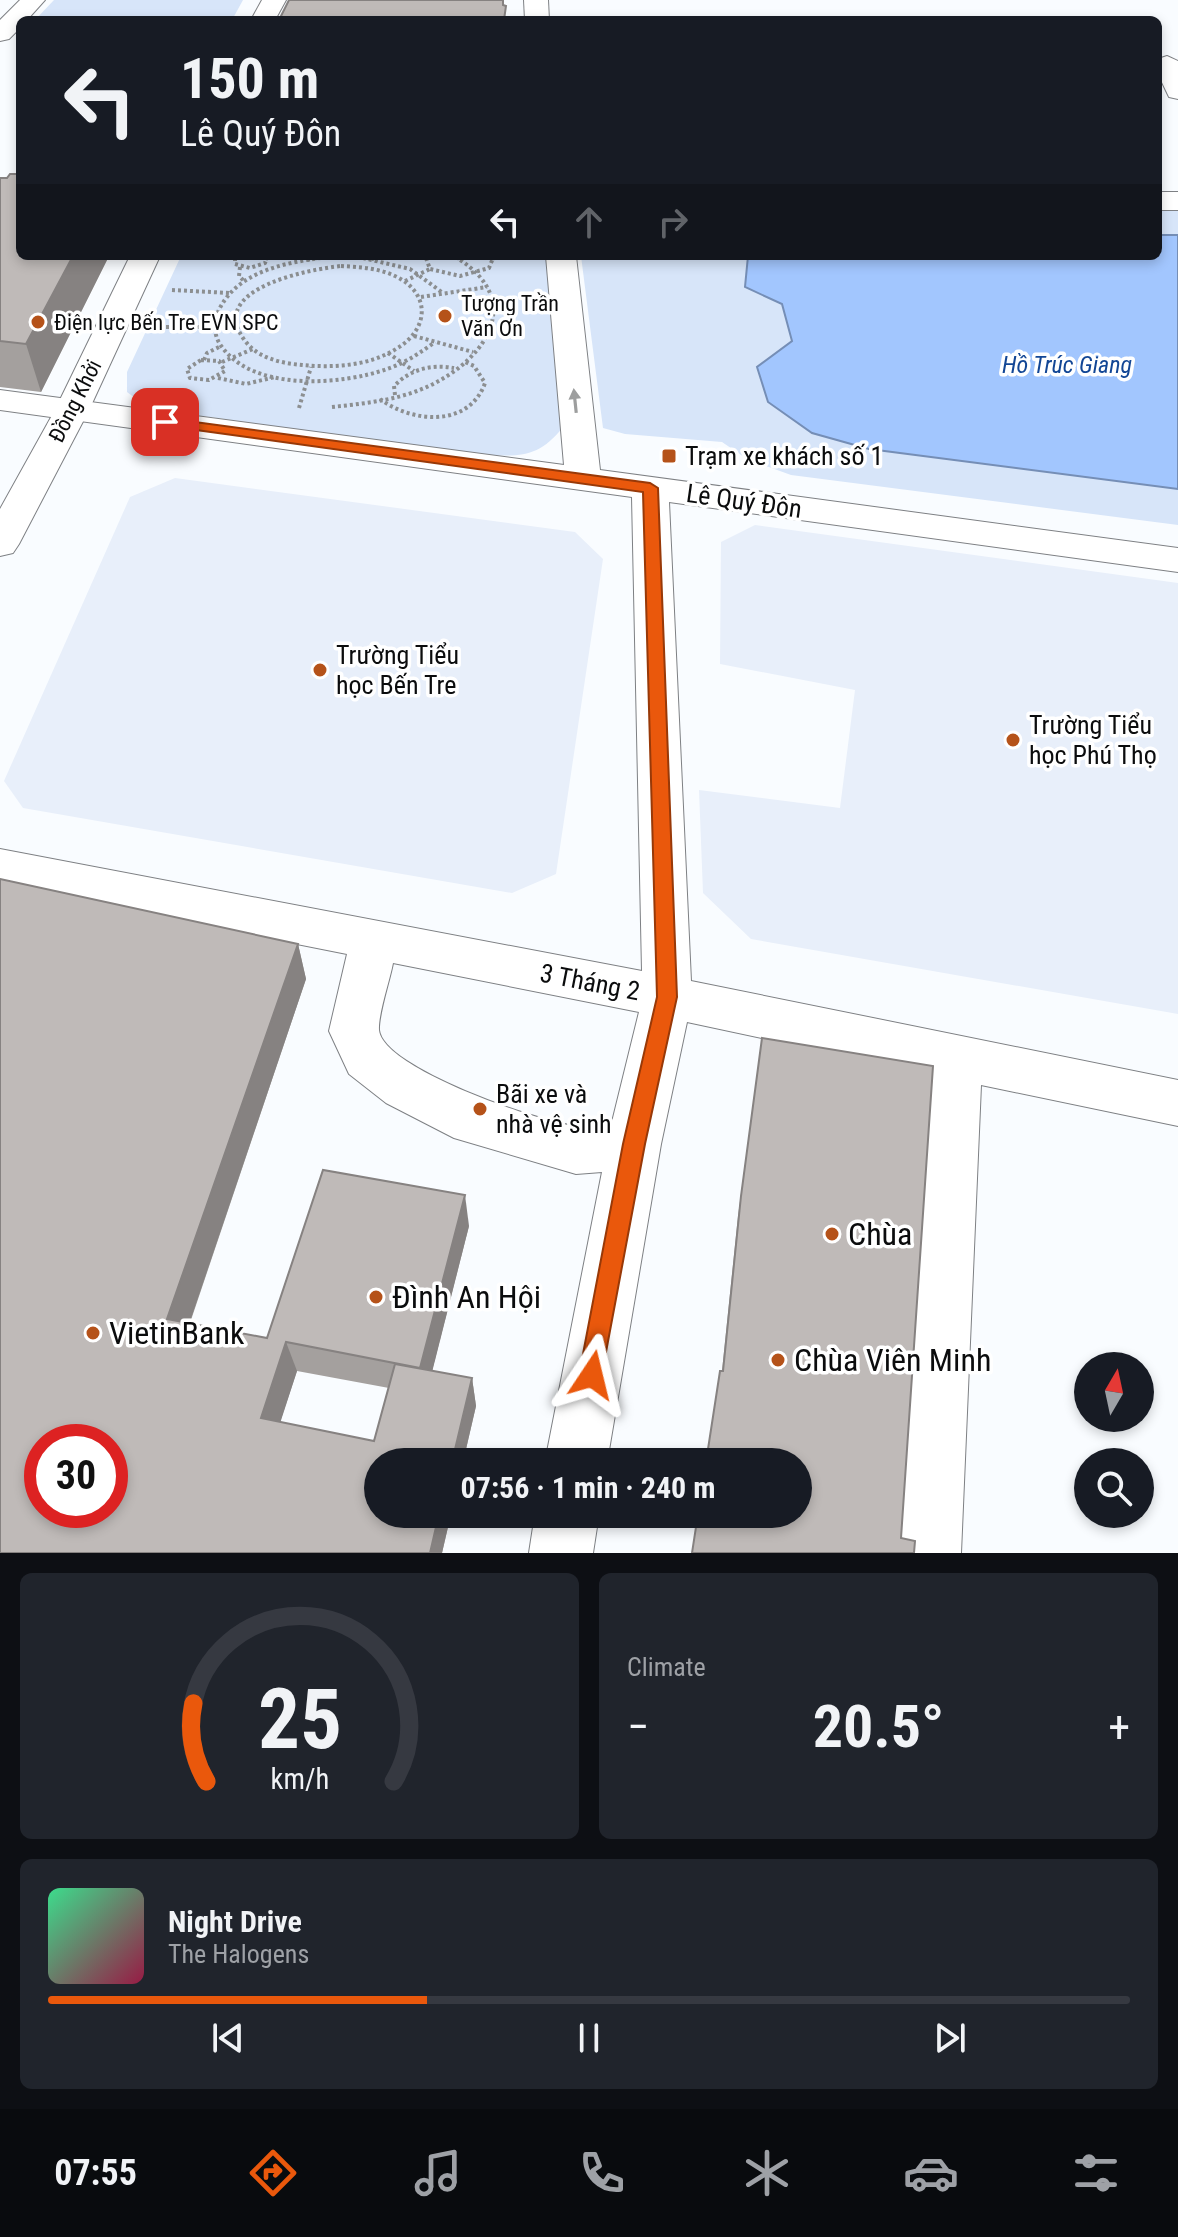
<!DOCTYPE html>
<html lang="en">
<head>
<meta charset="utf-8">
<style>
  body { margin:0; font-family:"Roboto Condensed",sans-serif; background:#20242c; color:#f1f3f6; height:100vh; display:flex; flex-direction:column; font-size:30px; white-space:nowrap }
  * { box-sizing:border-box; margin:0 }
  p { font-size:26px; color:#9ea1a6 }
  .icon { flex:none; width:44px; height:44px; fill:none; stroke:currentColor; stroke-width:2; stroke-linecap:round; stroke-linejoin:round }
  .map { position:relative; height:1553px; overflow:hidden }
  .panel { display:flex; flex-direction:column; gap:20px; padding:20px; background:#0d0f14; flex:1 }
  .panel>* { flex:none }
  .top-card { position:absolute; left:16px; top:16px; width:1146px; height:244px; border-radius:12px; box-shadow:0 4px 12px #0003; background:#171b24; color:#f1f3f6; overflow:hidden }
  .needle { width:52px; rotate:9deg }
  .controls { position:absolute; left:1074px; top:1352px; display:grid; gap:16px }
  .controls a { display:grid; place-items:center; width:80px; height:80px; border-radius:50%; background:#171b24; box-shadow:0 4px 12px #0003; font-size:40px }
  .speed { position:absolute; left:24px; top:1424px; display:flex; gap:16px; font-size:40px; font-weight:700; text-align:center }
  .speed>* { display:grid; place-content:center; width:104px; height:104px; border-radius:50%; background:#171b24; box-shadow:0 4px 12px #0003; line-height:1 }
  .speed .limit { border:12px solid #d22; background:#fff; color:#111 }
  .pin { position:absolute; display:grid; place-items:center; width:68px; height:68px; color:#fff; margin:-34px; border-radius:16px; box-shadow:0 4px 12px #0006 }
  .me { position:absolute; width:88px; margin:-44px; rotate:10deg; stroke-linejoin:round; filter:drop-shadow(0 0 6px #0008) }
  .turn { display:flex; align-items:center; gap:28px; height:168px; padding:0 32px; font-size:36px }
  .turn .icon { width:104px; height:104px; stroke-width:2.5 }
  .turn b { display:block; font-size:56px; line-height:68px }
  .lanes { display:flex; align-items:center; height:76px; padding:0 32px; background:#0003; justify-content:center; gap:40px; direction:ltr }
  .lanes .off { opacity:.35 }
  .big { font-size:60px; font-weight:700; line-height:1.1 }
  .panel .card { flex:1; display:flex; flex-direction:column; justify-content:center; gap:12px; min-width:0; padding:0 28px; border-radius:12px; background:#20242c }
  .panel .dial { align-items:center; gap:0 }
  .dial svg { height:208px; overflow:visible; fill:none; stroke:#363941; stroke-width:7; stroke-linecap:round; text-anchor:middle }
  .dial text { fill:#f1f3f6; stroke:none }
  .song { display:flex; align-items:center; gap:24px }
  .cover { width:96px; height:96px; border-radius:12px; background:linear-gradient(135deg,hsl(150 70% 55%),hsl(340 70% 35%)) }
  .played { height:8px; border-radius:4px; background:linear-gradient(90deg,#ea580c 35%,#363941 35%) }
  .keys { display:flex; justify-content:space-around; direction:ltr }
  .heat { display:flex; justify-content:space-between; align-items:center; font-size:44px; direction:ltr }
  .panel .tiles { flex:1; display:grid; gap:20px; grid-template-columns:1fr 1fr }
  .card:last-child { grid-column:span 2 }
  .trip { position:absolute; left:364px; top:1448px; width:448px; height:80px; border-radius:40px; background:#171b24; box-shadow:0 4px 12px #0003; font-weight:700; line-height:80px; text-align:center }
  .dock { display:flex; height:128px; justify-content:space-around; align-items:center; background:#090b0e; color:#9ea1a6 }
  .dock .icon { width:56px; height:56px }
  .dock .current { color:#ea580c }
  .dock b { font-size:36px; color:#f1f3f6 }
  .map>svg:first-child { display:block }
</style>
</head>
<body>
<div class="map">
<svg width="1178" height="1553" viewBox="0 0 1178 1553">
  <rect width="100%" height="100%" fill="#f9fcff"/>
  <g fill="#e8effa">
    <polygon points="175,478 575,532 603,559 556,874 512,893 23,808 4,781 130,497"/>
    <polygon points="755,525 1178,583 1178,1014 751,939 703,893 699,790 840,808 855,690 720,664 721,542"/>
  </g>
  <g fill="#d7e5f9">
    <polygon points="54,0 243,0 232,20 36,19"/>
    <polygon points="1158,209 1178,209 1178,525 791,475 747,459 722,442 625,434 603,428 581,256 1158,256"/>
    <path d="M181,256H546L563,427C538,459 519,456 482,455L174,412L143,404L127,392V372Z"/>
  </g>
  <polygon fill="#a2c6fe" stroke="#758eb6" stroke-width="2" points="1158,235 1178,235 1178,489 869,449 812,433 768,402 757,367 792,341 782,304 745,287 748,256 1158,256"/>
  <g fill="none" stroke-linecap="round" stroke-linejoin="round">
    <g stroke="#7e8084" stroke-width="2">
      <g id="minor">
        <polygon points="20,0 45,0 27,20 20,20 20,28 9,39 0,41 0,20"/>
        <polygon points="524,0 548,0 549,20 525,20"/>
        <polygon points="1167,56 1178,61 1178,99 1169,97 1158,74 1158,59"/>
        <rect x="1158" y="192" width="20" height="18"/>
        <path d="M546,256H576L600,470L1178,548V572L669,502L691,981L1178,1080V1126L981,1085L961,1553H897L930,1074L687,1022L661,1144L607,1462H545L602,1172L576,1174L454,1138L386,1103L349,1074L329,1031L347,954L0,885V849L642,971L632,497L0,410V390L564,465ZM393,963L639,1012L612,1122C601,1123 587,1127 575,1126C540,1122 383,1069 379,1030C378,1014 390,980 393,963Z"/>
        <polygon points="535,1514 599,1514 593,1553 529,1553"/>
      </g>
    </g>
    <g stroke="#7e8084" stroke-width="2">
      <g id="major">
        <polygon points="262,0 286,0 275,20 251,20"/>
        <polygon points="130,256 160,256 89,410 19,544 13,553 0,556 0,509 55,410"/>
      </g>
    </g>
    <g stroke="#8c8f91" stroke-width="3" stroke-dasharray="2 2" stroke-linecap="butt">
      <polyline points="235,256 235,260"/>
      <polyline points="344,256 378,260"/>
      <polyline points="425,256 426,260"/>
      <polyline points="454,256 460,260"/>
      <polyline points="266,260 268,256"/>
      <polyline points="308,260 334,256"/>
      <polyline points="493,260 494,256"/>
    </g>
    <g stroke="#8c8f91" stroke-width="4" stroke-dasharray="3 3" stroke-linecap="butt">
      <polyline points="235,258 235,264 250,268 265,263 267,258"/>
      <path d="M321,258C282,263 235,273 218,312C213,324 214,337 222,347C254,392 342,385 387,369C405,363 420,353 435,342"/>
      <polyline points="363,258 410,269 443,293"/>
      <polyline points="426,258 430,269 460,276 489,268 493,258"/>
      <path d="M341,266C359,267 378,268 395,276C431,293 430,329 396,349C369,366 333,368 302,365C280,363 256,358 243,338C208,288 311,269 341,266Z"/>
      <polyline points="240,267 239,276 245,282"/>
      <polyline points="405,281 430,269"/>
      <polyline points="172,290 230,293"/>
      <polyline points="421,297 487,287"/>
      <polyline points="154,327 213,327"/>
      <polyline points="414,336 473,352"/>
      <polyline points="388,353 414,371"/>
      <polygon points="201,360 219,361 225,371 209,380 190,378 187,369"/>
      <polyline points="204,360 207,353 221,346"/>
      <polyline points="222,362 253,349"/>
      <polyline points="218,378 246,384 275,377"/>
      <path d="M395,395L394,386C411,369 431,364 454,368"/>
      <path d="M380,399C412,423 469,428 485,383L474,366L465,362"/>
      <path d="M332,407C360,404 390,401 417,391C479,368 531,304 457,258"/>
      <polyline points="299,408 311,367"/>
    </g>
    <use href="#minor" fill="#fff" fill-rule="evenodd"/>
    <use href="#major" fill="#fff" fill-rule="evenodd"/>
  </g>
  <g fill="#a4a09e" fill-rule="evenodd">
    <polygon points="0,178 20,256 109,256 41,392 0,387"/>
    <path d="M298,944L306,979L190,1323L267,1338L469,1226L432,1371L472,1378L476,1406L442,1553H0ZM297,1371L389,1388L374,1441L280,1422Z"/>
    <polygon points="762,1038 901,1538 914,1553 722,1371 738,1216"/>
  </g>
  <g fill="#868281">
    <polygon points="73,256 109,256 41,392 26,344"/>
    <polygon points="298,944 306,979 181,1348 167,1319"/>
    <polygon points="465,1195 469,1226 426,1396 420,1368"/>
    <polygon points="286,1342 297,1371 273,1445 261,1418"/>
    <polygon points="472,1378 476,1406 463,1462 452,1462"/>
    <polygon points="439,1514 451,1514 442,1553 430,1553"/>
  </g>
  <g fill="#bfbab8" stroke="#868281" stroke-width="2" fill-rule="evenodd">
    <polygon points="289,0 503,0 503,5 506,6 504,20 279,20"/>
    <polygon points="10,174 20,174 20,256 73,256 26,344 0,341 0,178 7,178"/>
    <path d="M0,879L298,944L167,1319L267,1338L323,1170L465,1195L420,1368L286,1342L261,1418L374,1441L395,1364L472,1378L452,1462H378V1514H439L430,1553H0ZM42,1442H110V1510H42Z"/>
    <polygon points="762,1038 933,1066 901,1538 915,1541 914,1553 692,1553 698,1514 798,1514 798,1462 706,1462 720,1371 723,1371 741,1196"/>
  </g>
  <defs><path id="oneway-solid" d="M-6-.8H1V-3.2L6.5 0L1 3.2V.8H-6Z" transform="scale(2)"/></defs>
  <use fill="#9d9e9e" href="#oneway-solid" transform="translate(575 401) rotate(-96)"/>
  <polygon fill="#ea580c" stroke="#983908" stroke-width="2" points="165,418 650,483 658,488 677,997 645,1144 600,1384 592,1388 583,1384 579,1375 623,1144 657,997 643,492 160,425 158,422"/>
  <g fill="#b55219" stroke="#fff" stroke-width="3">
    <circle cx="445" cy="316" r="8"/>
    <circle cx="38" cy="322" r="8"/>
    <rect x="661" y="448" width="16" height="16" rx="4"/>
    <circle cx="320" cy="670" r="8"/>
    <circle cx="1013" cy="740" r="8"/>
    <circle cx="480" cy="1109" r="8"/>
    <circle cx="832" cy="1234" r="8"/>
    <circle cx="376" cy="1297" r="8"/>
    <circle cx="93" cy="1333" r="8"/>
    <circle cx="778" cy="1360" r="8"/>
  </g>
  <g text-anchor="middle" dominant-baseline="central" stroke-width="7" stroke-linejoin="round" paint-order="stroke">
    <g font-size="22" fill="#0b0c0d" stroke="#fff" text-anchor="start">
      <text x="461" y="303">Tượng Trần<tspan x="461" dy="25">Văn Ơn</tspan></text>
      <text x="54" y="322">Điện lực Bến Tre EVN SPC</text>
    </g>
    <g font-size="22" fill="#0b0c0d" stroke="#fff">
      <text transform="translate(75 401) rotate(-63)">Đồng Khởi</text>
    </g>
    <g font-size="24" font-style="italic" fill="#124695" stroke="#fff">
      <text x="1067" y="365">Hồ Trúc Giang</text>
    </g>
    <g font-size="26" fill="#0b0c0d" stroke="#fff" text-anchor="start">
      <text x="685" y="456">Trạm xe khách số 1</text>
      <text x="336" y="655">Trường Tiểu<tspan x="336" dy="30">học Bến Tre</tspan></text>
      <text x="1029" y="725">Trường Tiểu<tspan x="1029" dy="30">học Phú Thọ</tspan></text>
      <text x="496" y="1094">Bãi xe và<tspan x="496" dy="30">nhà vệ sinh</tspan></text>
    </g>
    <g font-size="26" fill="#0b0c0d" stroke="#fff">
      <text transform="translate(744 501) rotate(8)">Lê Quý Đôn</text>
      <text transform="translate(590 982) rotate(11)">3 Tháng 2</text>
    </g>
    <g font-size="32" fill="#0b0c0d" stroke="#fff" text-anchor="start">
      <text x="848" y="1234">Chùa</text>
      <text x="392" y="1297">Đình An Hội</text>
      <text x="109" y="1333">VietinBank</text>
      <text x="794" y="1360">Chùa Viên Minh</text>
    </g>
  </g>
</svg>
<div class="controls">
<a><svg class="needle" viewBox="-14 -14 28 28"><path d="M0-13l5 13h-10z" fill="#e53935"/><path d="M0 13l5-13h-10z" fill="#9ea1a6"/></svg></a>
<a><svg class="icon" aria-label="search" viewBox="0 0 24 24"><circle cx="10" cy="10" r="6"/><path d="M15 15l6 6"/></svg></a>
</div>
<div class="speed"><div class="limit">30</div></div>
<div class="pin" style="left:165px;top:422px;background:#d93025"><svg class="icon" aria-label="arrive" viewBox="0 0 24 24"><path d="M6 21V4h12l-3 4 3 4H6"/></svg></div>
<svg class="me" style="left:592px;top:1375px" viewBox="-20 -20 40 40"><path d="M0-17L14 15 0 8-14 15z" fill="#ea580c" stroke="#fff" stroke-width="4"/></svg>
<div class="trip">07:56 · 1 min · 240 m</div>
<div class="top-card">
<div class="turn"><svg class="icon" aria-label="left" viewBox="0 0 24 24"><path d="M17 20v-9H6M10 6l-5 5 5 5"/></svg><div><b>150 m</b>Lê Quý Đôn</div></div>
<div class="lanes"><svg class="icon" aria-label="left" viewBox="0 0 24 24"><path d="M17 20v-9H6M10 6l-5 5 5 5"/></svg><svg class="icon off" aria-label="ahead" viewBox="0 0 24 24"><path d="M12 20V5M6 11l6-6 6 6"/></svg><svg class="icon off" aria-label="right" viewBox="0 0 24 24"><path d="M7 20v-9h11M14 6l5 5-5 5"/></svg></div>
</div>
</div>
<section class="panel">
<div class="tiles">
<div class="card dial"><svg viewBox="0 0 100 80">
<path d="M14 69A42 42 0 1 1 86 69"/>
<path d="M14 69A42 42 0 0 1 9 39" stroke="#ea580c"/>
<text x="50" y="56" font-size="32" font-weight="700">25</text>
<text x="50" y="72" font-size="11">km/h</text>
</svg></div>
<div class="card"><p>Climate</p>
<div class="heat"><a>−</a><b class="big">20.5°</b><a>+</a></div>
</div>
<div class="card">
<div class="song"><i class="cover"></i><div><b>Night Drive</b><p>The Halogens</p></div></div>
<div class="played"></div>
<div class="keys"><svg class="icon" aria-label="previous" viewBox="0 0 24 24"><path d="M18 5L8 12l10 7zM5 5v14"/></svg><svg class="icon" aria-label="pause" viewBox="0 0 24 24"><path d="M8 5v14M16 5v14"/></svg><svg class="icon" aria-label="next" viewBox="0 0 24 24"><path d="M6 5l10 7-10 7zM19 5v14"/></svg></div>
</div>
</div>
</section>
<nav class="dock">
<b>07:55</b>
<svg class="icon current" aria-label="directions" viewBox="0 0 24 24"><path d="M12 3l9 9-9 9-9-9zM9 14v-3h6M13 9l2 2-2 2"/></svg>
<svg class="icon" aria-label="music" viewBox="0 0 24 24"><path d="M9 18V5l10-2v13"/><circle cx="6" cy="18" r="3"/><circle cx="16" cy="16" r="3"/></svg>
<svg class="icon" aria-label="phone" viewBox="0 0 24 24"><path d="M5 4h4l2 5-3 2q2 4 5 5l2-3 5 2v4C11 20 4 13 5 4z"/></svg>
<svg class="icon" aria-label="climate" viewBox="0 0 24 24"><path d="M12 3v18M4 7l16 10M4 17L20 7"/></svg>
<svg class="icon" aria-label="car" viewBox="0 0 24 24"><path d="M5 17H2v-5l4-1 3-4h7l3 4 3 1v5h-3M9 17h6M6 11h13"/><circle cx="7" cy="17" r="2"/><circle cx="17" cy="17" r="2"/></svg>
<svg class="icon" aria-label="filters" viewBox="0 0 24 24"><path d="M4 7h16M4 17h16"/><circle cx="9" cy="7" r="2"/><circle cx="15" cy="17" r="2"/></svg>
</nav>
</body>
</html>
